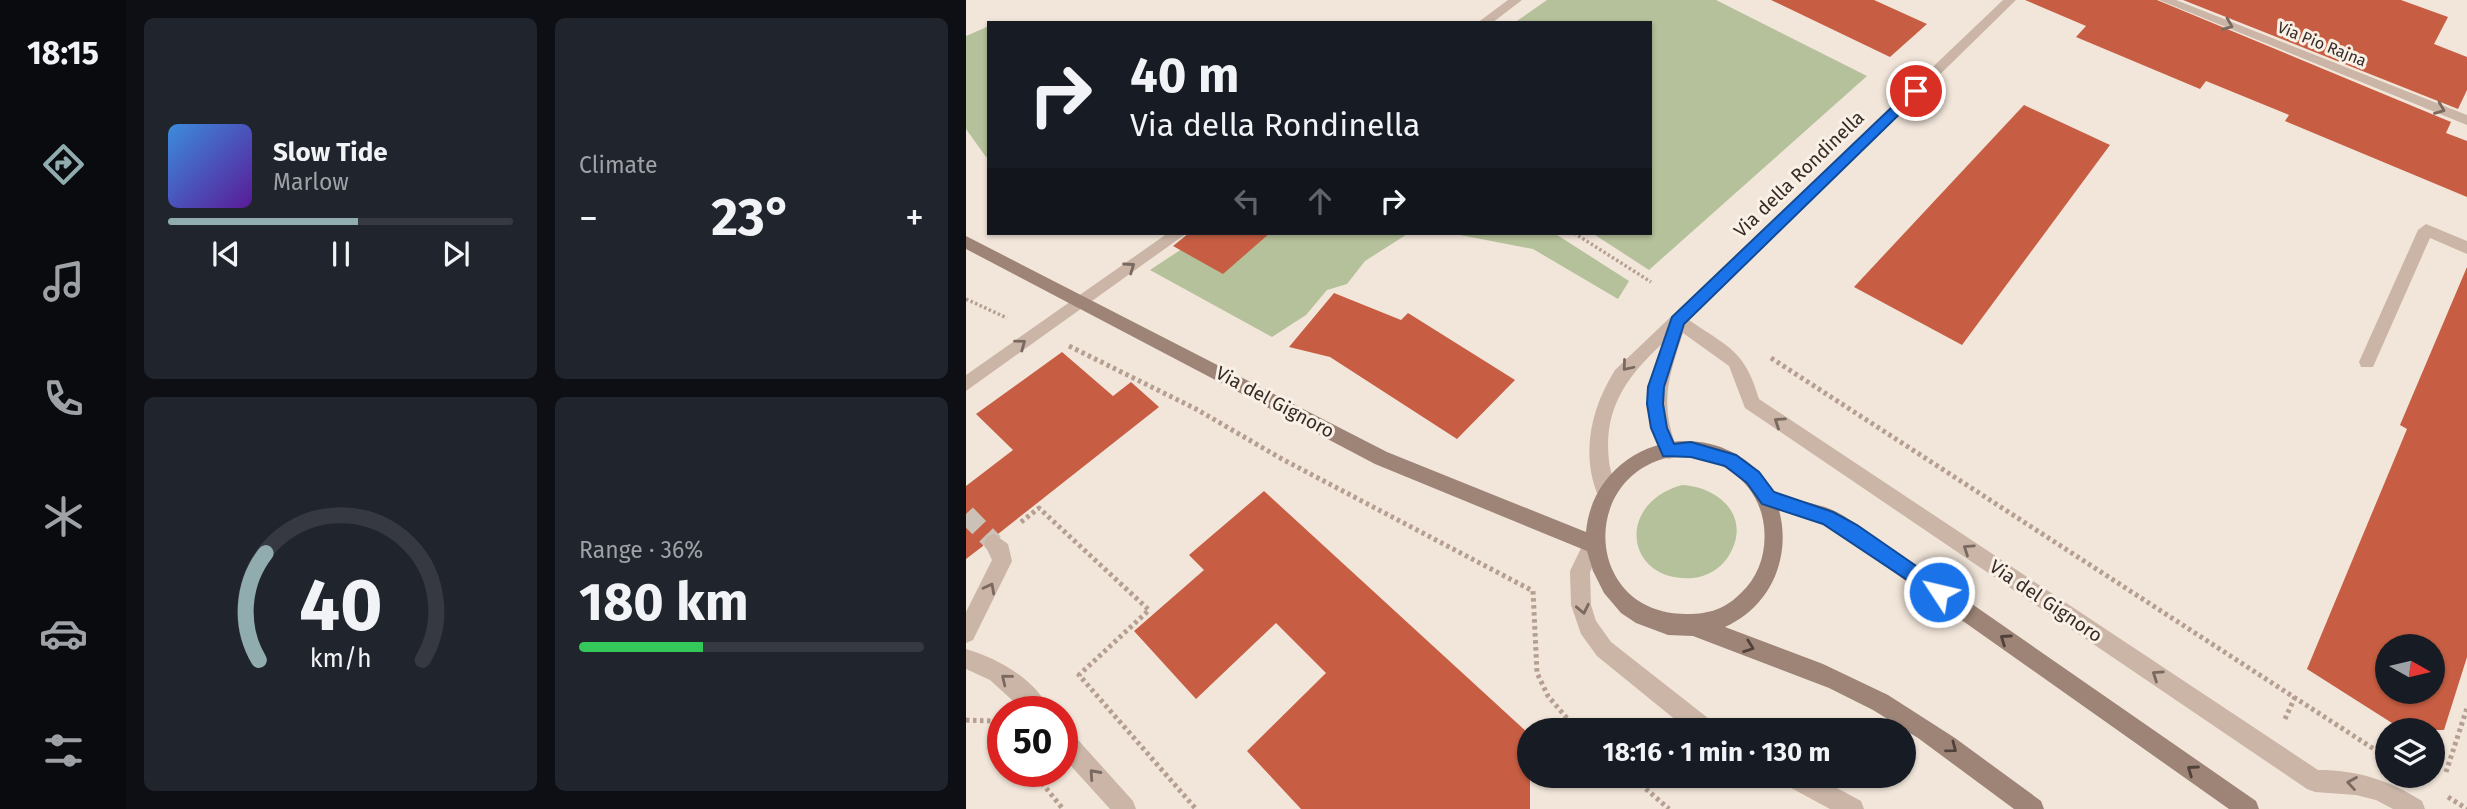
<!DOCTYPE html>
<html lang="en">
<head>
<meta charset="utf-8">
<style>
  body { margin:0; font-family:"Fira Sans",sans-serif; background:#20242c; color:#f1f3f6; height:100vh; display:flex; flex-direction:column; font-size:26px; white-space:nowrap }
  * { box-sizing:border-box; margin:0 }
  p { font-size:23px; color:#9ea1a6 }
  .icon { flex:none; width:38px; height:38px; fill:none; stroke:currentColor; stroke-width:2; stroke-linecap:round; stroke-linejoin:round }
  .map { position:relative; flex:1; overflow:hidden }
  .drawer { display:flex; flex-direction:column; gap:18px; padding:18px; background:#0d0f14; width:840px }
  .drawer>* { flex:none }
  .banner { position:absolute; left:21px; top:21px; width:665px; height:214px; border-radius:0px; box-shadow:0 2px 5px #0004; background:#171b24; color:#f1f3f6; overflow:hidden }
  .needle { width:46px; rotate:98deg }
  .fabs { position:absolute; left:1409px; top:634px; display:grid; gap:14px }
  .fabs a { display:grid; place-items:center; width:70px; height:70px; border-radius:50%; background:#171b24; box-shadow:0 2px 5px #0004; font-size:35px }
  .speed { position:absolute; left:21px; top:696px; display:flex; gap:14px; font-size:35px; font-weight:700; text-align:center }
  .speed>* { display:grid; place-content:center; width:91px; height:91px; border-radius:50%; background:#171b24; box-shadow:0 2px 5px #0004; line-height:1 }
  .speed .limit { border:10px solid #d22; background:#fff; color:#111 }
  .pin { position:absolute; display:grid; place-items:center; width:60px; height:60px; color:#fff; margin:-30px; border:4px solid #fff; border-radius:50%; box-shadow:0 2px 7px #0007 }
  .me { position:absolute; width:77px; margin:-38px; rotate:305deg; stroke-linejoin:round; filter:drop-shadow(0 0 5px #0008) }
  .turn { display:flex; align-items:center; gap:24px; height:147px; padding:0 28px; font-size:32px }
  .turn .icon { width:91px; height:91px; stroke-width:2.5 }
  .turn b { display:block; font-size:49px; line-height:60px }
  .lanes { display:flex; align-items:center; height:66px; padding:0 28px; background:#0003; justify-content:center; gap:35px; direction:ltr }
  .lanes .off { opacity:.35 }
  .big { font-size:52px; font-weight:700; line-height:1.1 }
  .drawer .tile { flex:1; display:flex; flex-direction:column; justify-content:center; gap:10px; min-width:0; padding:0 24px; border-radius:10px; background:#20242c }
  .drawer .dial { align-items:center; gap:0 }
  .dial svg { height:182px; overflow:visible; fill:none; stroke:#363941; stroke-width:7; stroke-linecap:round; text-anchor:middle }
  .dial text { fill:#f1f3f6; stroke:none }
  .song { display:flex; align-items:center; gap:21px }
  .cover { width:84px; height:84px; border-radius:10px; background:linear-gradient(135deg,hsl(210 70% 55%),hsl(270 70% 35%)) }
  .played { height:7px; border-radius:4px; background:linear-gradient(90deg,#91acae 55%,#363941 55%) }
  .keys { display:flex; justify-content:space-around; direction:ltr }
  .heat { display:flex; justify-content:space-between; align-items:center; font-size:38px; direction:ltr }
  .charge { height:10px; border-radius:5px; background:linear-gradient(90deg,#34c759 36%,#363941 0) }
  .drawer .tiles { flex:1; display:grid; gap:18px; grid-template-columns:repeat(2,1fr) }
  .trip { position:absolute; left:551px; top:718px; width:399px; height:70px; border-radius:35px; background:#171b24; box-shadow:0 2px 5px #0004; font-weight:700; line-height:70px; text-align:center }
  main { display:flex; flex:1; min-height:0 }
  .tabs { display:flex; flex-direction:column; width:126px; justify-content:space-around; align-items:center; background:#090b0e; color:#9ea1a6 }
  .tabs .icon { width:49px; height:49px }
  .tabs .current { color:#91acae }
  .tabs b { font-size:32px; color:#f1f3f6 }
  .map>svg:first-child { display:block }
</style>
</head>
<body>
<main>
<nav class="tabs">
<b>18:15</b>
<svg class="icon current" aria-label="directions" viewBox="0 0 24 24"><path d="M12 3l9 9-9 9-9-9zM9 14v-3h6M13 9l2 2-2 2"/></svg>
<svg class="icon" aria-label="music" viewBox="0 0 24 24"><path d="M9 18V5l10-2v13"/><circle cx="6" cy="18" r="3"/><circle cx="16" cy="16" r="3"/></svg>
<svg class="icon" aria-label="phone" viewBox="0 0 24 24"><path d="M5 4h4l2 5-3 2q2 4 5 5l2-3 5 2v4C11 20 4 13 5 4z"/></svg>
<svg class="icon" aria-label="climate" viewBox="0 0 24 24"><path d="M12 3v18M4 7l16 10M4 17L20 7"/></svg>
<svg class="icon" aria-label="car" viewBox="0 0 24 24"><path d="M5 17H2v-5l4-1 3-4h7l3 4 3 1v5h-3M9 17h6M6 11h13"/><circle cx="7" cy="17" r="2"/><circle cx="17" cy="17" r="2"/></svg>
<svg class="icon" aria-label="filters" viewBox="0 0 24 24"><path d="M4 7h16M4 17h16"/><circle cx="9" cy="7" r="2"/><circle cx="15" cy="17" r="2"/></svg>
</nav>
<section class="drawer">
<div class="tiles">
<div class="tile">
<div class="song"><i class="cover"></i><div><b>Slow Tide</b><p>Marlow</p></div></div>
<div class="played"></div>
<div class="keys"><svg class="icon" aria-label="previous" viewBox="0 0 24 24"><path d="M18 5L8 12l10 7zM5 5v14"/></svg><svg class="icon" aria-label="pause" viewBox="0 0 24 24"><path d="M8 5v14M16 5v14"/></svg><svg class="icon" aria-label="next" viewBox="0 0 24 24"><path d="M6 5l10 7-10 7zM19 5v14"/></svg></div>
</div>
<div class="tile"><p>Climate</p>
<div class="heat"><a>−</a><b class="big">23°</b><a>+</a></div>
</div>
<div class="tile dial"><svg viewBox="0 0 100 80">
<path d="M14 69A42 42 0 1 1 86 69"/>
<path d="M14 69A42 42 0 0 1 17 22" stroke="#91acae"/>
<text x="50" y="56" font-size="32" font-weight="700">40</text>
<text x="50" y="72" font-size="11">km/h</text>
</svg></div>
<div class="tile"><p>Range · 36%</p><b class="big">180 km</b><div class="charge"></div></div>
</div>
</section>
<div class="map">
<svg width="1501" height="809" viewBox="0 0 1501 809">
  <rect width="100%" height="100%" fill="#f2e6da"/>
  <g fill="#b5c19a">
    <polygon points="581,0 750,0 901,76 683,270 626,233 684,233 684,23 548,23"/>
    <polygon points="23,26 23,156 20,157 0,129 0,36"/>
    <polygon points="240,233 443,233 399,261 381,284 361,290 340,315 306,337 184,270"/>
    <polygon points="484,233 588,233 663,281 652,299 567,249"/>
    <path d="M716,485C754,487 787,518 762,557C755,568 741,577 727,578C660,583 648,504 716,485Z"/>
  </g>
  <g fill="#c75e43" fill-rule="evenodd">
    <polygon points="805,0 908,0 961,24 924,57"/>
    <polygon points="1059,0 1191,0 1485,122 1480,133 1501,141 1501,197 1319,121 1323,115 1240,81 1234,89 1110,37 1120,26"/>
    <polygon points="1217,0 1435,0 1482,17 1468,44 1501,57 1501,90 1492,109"/>
    <polygon points="1058,105 1144,145 996,345 888,287"/>
    <polygon points="223,233 304,233 257,274 207,246"/>
    <path d="M1501,267V657L1478,730H1437L1341,669L1441,429L1434,425ZM1421,646H1466V691H1421Z"/>
    <polygon points="368,293 435,320 442,313 549,380 491,439 364,357 323,347"/>
    <polygon points="96,352 147,396 165,382 193,407 32,534 27,532 20,535 17,546 0,559 0,486 47,450 10,414"/>
    <polygon points="298,491 564,735 564,809 335,809 281,751 360,673 310,623 230,699 168,631 238,570 223,555"/>
  </g>
  <g fill="none" stroke-linecap="round" stroke-linejoin="round">
    <polyline stroke="#ccc1b6" stroke-width="19" stroke-dasharray="19 10" stroke-linecap="butt" points="0,514 28,543"/>
    <g stroke="#b59f90" stroke-width="3.5" stroke-dasharray="2.5 2.5" stroke-linecap="butt">
      <polyline points="608,233 685,282"/>
      <polyline points="0,299 41,318"/>
    </g>
    <g stroke="#b59f90" stroke-width="5" stroke-dasharray="3.5 3.5" stroke-linecap="butt">
      <polyline points="103,346 230,409 316,459 567,591 571,673 582,696 611,730"/>
      <polyline points="805,358 1411,751"/>
      <polyline points="55,522 73,508 183,610 113,675 230,809"/>
      <polyline points="1319,719 1329,697"/>
      <polyline points="0,720 26,721 37,734"/>
      <polyline points="67,772 97,809"/>
      <polyline points="1480,772 1501,708"/>
      <polyline points="664,775 703,809"/>
      <polyline points="1482,797 1501,809"/>
    </g>
    <polygon fill="#cab5a6" fill-rule="evenodd" points="1460,224 1501,241 1501,254 1464,238 1407,367 1395,367 1393,362 1452,230"/>
    <g fill="#cab5a6" fill-rule="evenodd">
      <polygon points="542,0 556,0 526,23 511,23"/>
      <path d="M1037,0H1050L723,320C762,347 779,350 793,399L1352,770C1391,770 1423,780 1456,801L1459,809H1427L1410,800L1390,795L1349,792L1341,789L779,408L763,366L717,333C702,379 693,404 712,451L709,457L703,459L697,457C678,417 682,384 696,344C660,377 637,410 643,461C644,473 652,487 647,498L640,500L633,498C614,455 625,408 649,370Z"/>
      <polygon points="1193,0 1210,0 1501,115 1501,125"/>
      <polygon points="202,233 221,233 0,391 0,375"/>
      <polygon points="28,534 42,544 46,561 7,640 0,643 0,612 26,560 18,543 21,537"/>
      <polygon points="627,535 634,538 637,544 624,572 625,605 630,621 645,642 747,722 750,730 722,730 631,656 615,634 605,605 604,571 620,538"/>
      <path d="M0,649C31,658 72,680 84,712H59L24,680L0,669Z"/>
      <polygon points="96,728 104,731 167,801 170,809 144,809 96,756"/>
      <polygon points="813,775 847,775 895,801 898,809 864,809 816,783"/>
    </g>
    <path fill="#9d8477" fill-rule="evenodd" d="M0,236L421,452L620,532C626,461 703,420 766,452C777,458 787,465 795,475C799,480 802,488 808,491C823,499 842,502 859,507C871,511 881,518 892,525L1290,801L1293,809H1263L878,537L856,524L813,510C826,558 804,607 759,627L857,664L922,695L989,738L1075,801L1078,809H1048L952,738L907,710L863,688L727,636L702,635L670,623L655,613L638,593L627,571L621,551L409,464L0,249ZM710,456C750,454 789,478 797,520C802,547 795,574 775,593C759,609 743,614 722,614C617,616 611,471 710,456Z"/>
  </g>
  <defs><path id="oneway-chevron" d="M-2-3.5L2.5 0L-2 3.5" fill="none" stroke-width="1.6" stroke-linecap="round" stroke-linejoin="round" transform="scale(1.75)"/></defs>
  <g stroke="#796960">
    <use href="#oneway-chevron" transform="translate(1262 25) rotate(22)"/>
    <use href="#oneway-chevron" transform="translate(1474 109) rotate(22)"/>
    <use href="#oneway-chevron" transform="translate(164 267) rotate(-35)"/>
    <use href="#oneway-chevron" transform="translate(55 344) rotate(-36)"/>
    <use href="#oneway-chevron" transform="translate(661 366) rotate(130)"/>
    <use href="#oneway-chevron" transform="translate(813 422) rotate(-146)"/>
    <use href="#oneway-chevron" transform="translate(1002 549) rotate(-146)"/>
    <use href="#oneway-chevron" transform="translate(24 588) rotate(-62)"/>
    <use href="#oneway-chevron" transform="translate(617 609) rotate(78)"/>
    <use href="#oneway-chevron" transform="translate(1191 675) rotate(-146)"/>
    <use href="#oneway-chevron" transform="translate(40 679) rotate(-141)"/>
    <use href="#oneway-chevron" transform="translate(128 774) rotate(-132)"/>
    <use href="#oneway-chevron" transform="translate(1386 783) rotate(-171)"/>
  </g>
  <g stroke="#50413b">
    <use href="#oneway-chevron" transform="translate(1039 639) rotate(-145)"/>
    <use href="#oneway-chevron" transform="translate(783 647) rotate(20)"/>
    <use href="#oneway-chevron" transform="translate(986 748) rotate(37)"/>
    <use href="#oneway-chevron" transform="translate(1226 770) rotate(-145)"/>
  </g>
  <polygon fill="#1a73e8" stroke="#114b97" stroke-width="2" points="950,87 956,91 954,94 718,324 698,387 697,404 701,428 708,444 725,442 770,455 793,472 808,492 867,512 891,525 979,586 982,592 979,598 973,601 857,524 796,504 781,483 759,466 725,457 697,456 685,428 681,404 682,387 706,317 946,88"/>
  <g text-anchor="middle" dominant-baseline="central" stroke-width="6" stroke-linejoin="round" paint-order="stroke">
    <g font-size="16" fill="#362b27" stroke="#f9f0e6">
      <text transform="translate(1356 44) rotate(22)">Via Pio Rajna</text>
    </g>
    <g font-size="19" fill="#362b27" stroke="#f9f0e6">
      <text transform="translate(833 174) rotate(-44)">Via della Rondinella</text>
      <text transform="translate(309 402) rotate(28)">Via del Gignoro</text>
      <text transform="translate(1080 601) rotate(34)">Via del Gignoro</text>
    </g>
  </g>
</svg>
<div class="fabs">
<a><svg class="needle" viewBox="-14 -14 28 28"><path d="M0-13l5 13h-10z" fill="#e53935"/><path d="M0 13l5-13h-10z" fill="#9ea1a6"/></svg></a>
<a><svg class="icon" aria-label="layers" viewBox="0 0 24 24"><path d="M12 4l9 5-9 5-9-5zM3 14l9 5 9-5"/></svg></a>
</div>
<div class="speed"><div class="limit">50</div></div>
<div class="pin" style="left:950px;top:91px;background:#d93025"><svg class="icon" aria-label="arrive" viewBox="0 0 24 24"><path d="M6 21V4h12l-3 4 3 4H6"/></svg></div>
<svg class="me" style="left:973px;top:592px" viewBox="-20 -20 40 40"><circle r="17" fill="#1a73e8" stroke="#fff" stroke-width="3"/><path d="M0-11L8 9 0 5-8 9z" fill="#fff"/></svg>
<div class="trip">18:16 · 1 min · 130 m</div>
<div class="banner">
<div class="turn"><svg class="icon" aria-label="right" viewBox="0 0 24 24"><path d="M7 20v-9h11M14 6l5 5-5 5"/></svg><div><b>40 m</b>Via della Rondinella</div></div>
<div class="lanes"><svg class="icon off" aria-label="left" viewBox="0 0 24 24"><path d="M17 20v-9H6M10 6l-5 5 5 5"/></svg><svg class="icon off" aria-label="ahead" viewBox="0 0 24 24"><path d="M12 20V5M6 11l6-6 6 6"/></svg><svg class="icon" aria-label="right" viewBox="0 0 24 24"><path d="M7 20v-9h11M14 6l5 5-5 5"/></svg></div>
</div>
</div>
</main>
</body>
</html>
